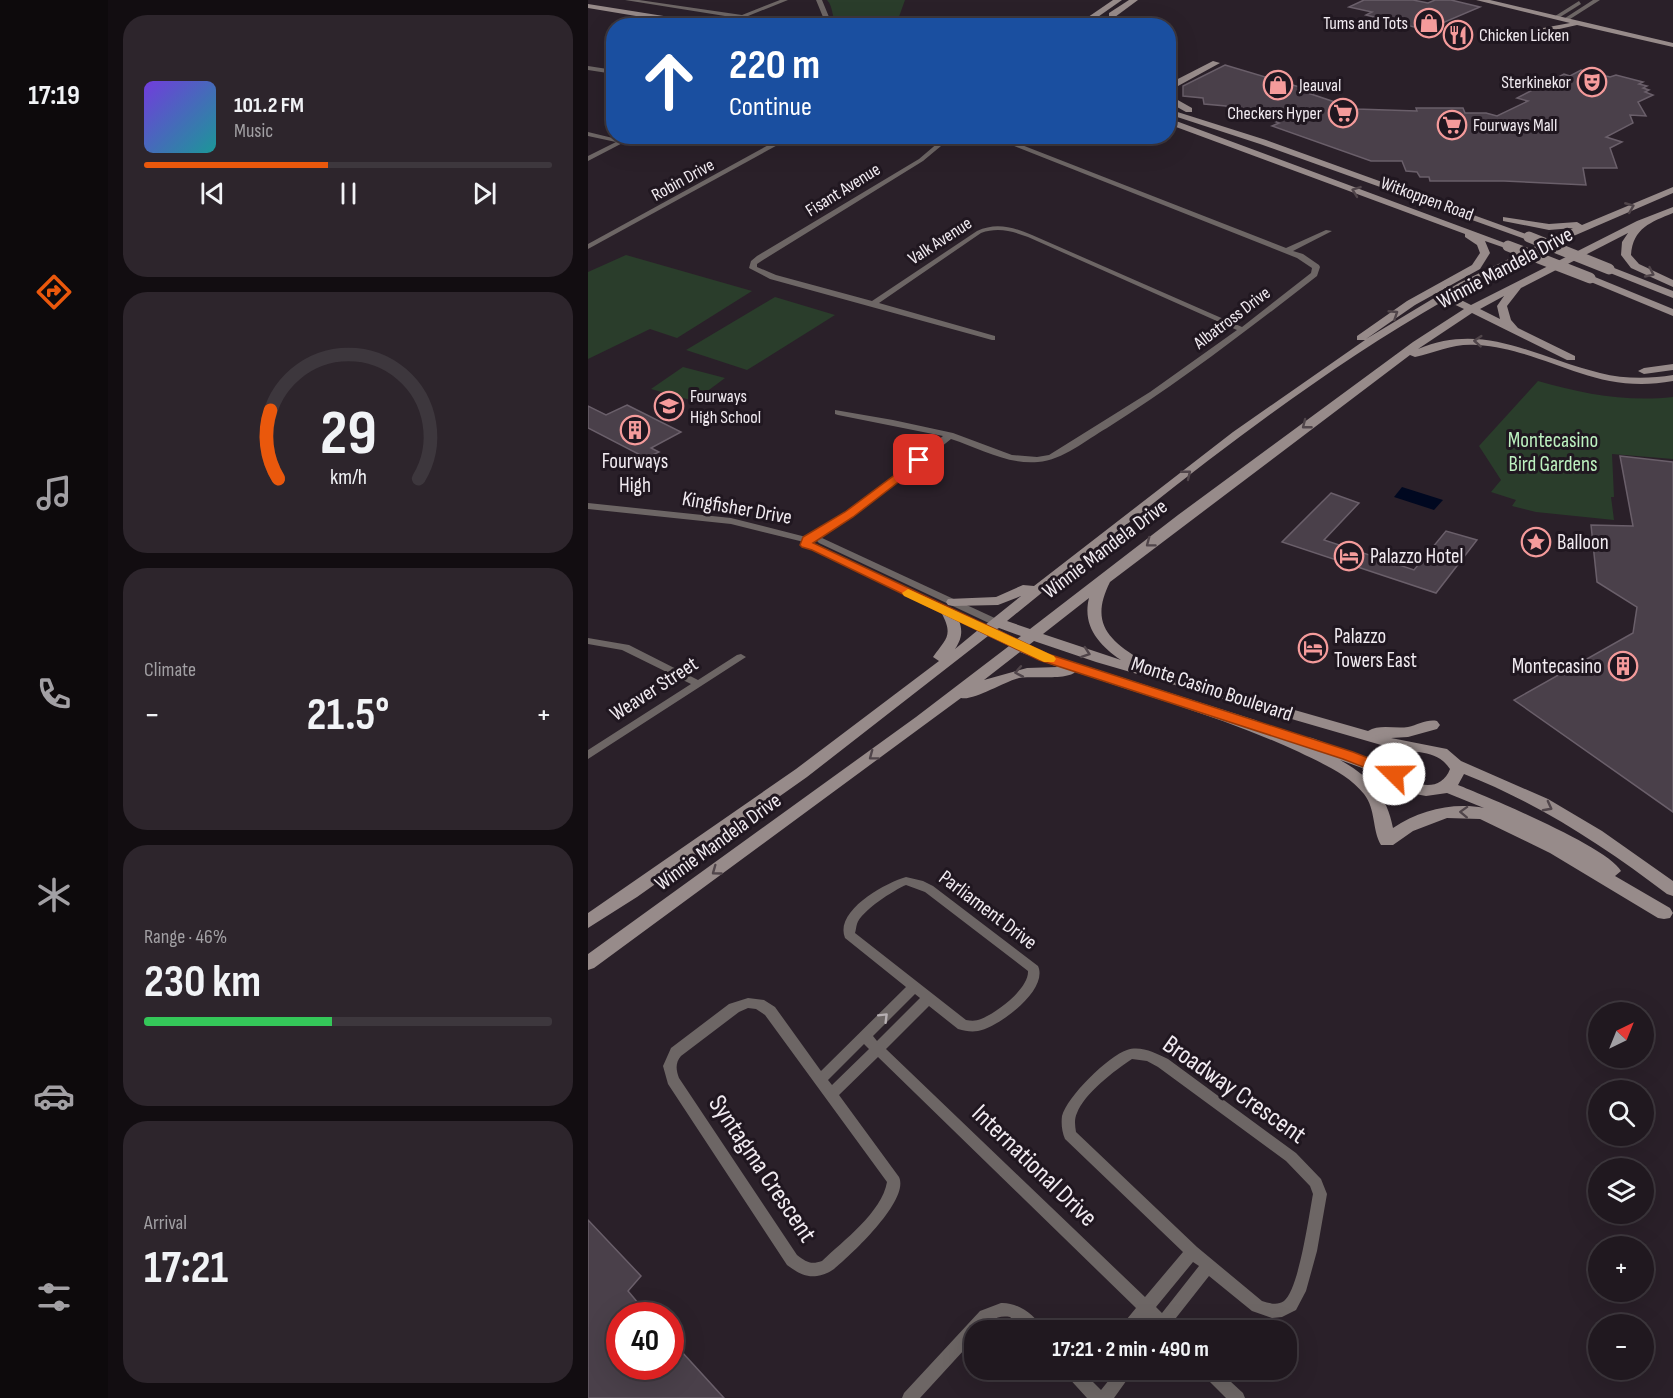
<!DOCTYPE html>
<html lang="en">
<head>
<meta charset="utf-8">
<style>
  body { margin:0; font-family:"Sofia Sans Condensed",sans-serif; background:#2d252c; color:#f1f3f6; height:100vh; display:flex; flex-direction:column; font-size:22px; white-space:nowrap }
  * { box-sizing:border-box; margin:0 }
  p { font-size:20px; color:#a2a0a4 }
  .icon { flex:none; width:33px; height:33px; fill:none; stroke:currentColor; stroke-width:2; stroke-linecap:round; stroke-linejoin:round }
  .map { position:relative; flex:1; overflow:hidden }
  .sheet { display:flex; flex-direction:column; gap:15px; padding:15px; background:#120d11; width:480px }
  .sheet>* { flex:none }
  .hud { position:absolute; left:18px; top:18px; width:570px; height:126px; border-radius:24px; box-shadow:0 6px 24px #0002,0 0 0 2px #3d373d; background:#1a4fa0; color:#fff; overflow:hidden }
  .needle { width:39px; rotate:43deg }
  .controls { position:absolute; left:1000px; top:1002px; display:grid; gap:12px }
  .controls a { display:grid; place-items:center; width:66px; height:66px; border-radius:50%; background:#20181f; box-shadow:0 6px 24px #0002,0 0 0 2px #3d373d; font-size:30px }
  .speed { position:absolute; left:18px; top:1302px; display:flex; gap:12px; font-size:30px; font-weight:700; text-align:center }
  .speed>* { display:grid; place-content:center; width:78px; height:78px; border-radius:50%; background:#20181f; box-shadow:0 6px 24px #0002,0 0 0 2px #3d373d; line-height:1 }
  .speed .limit { border:9px solid #d22; background:#fff; color:#111 }
  .pin { position:absolute; display:grid; place-items:center; width:51px; height:51px; color:#fff; margin:-26px; border-radius:12px; box-shadow:0 3px 9px #0006 }
  .me { position:absolute; width:66px; margin:-33px; rotate:292deg; stroke-linejoin:round; filter:drop-shadow(0 0 4px #0008) }
  .turn { display:flex; align-items:center; gap:21px; height:126px; padding:0 24px; font-size:27px }
  .turn .icon { width:78px; height:78px; stroke-width:2.5 }
  .turn b { display:block; font-size:42px; line-height:51px }
  .big { font-size:45px; font-weight:700; line-height:1.1 }
  .sheet .card { flex:1; display:flex; flex-direction:column; justify-content:center; gap:9px; min-width:0; padding:0 21px; border-radius:24px; background:#2d252c }
  .sheet .dial { align-items:center; gap:0 }
  .dial svg { height:156px; overflow:visible; fill:none; stroke:#3d373d; stroke-width:7; stroke-linecap:round; text-anchor:middle }
  .dial text { fill:#f1f3f6; stroke:none }
  .song { display:flex; align-items:center; gap:18px }
  .cover { width:72px; height:72px; border-radius:9px; background:linear-gradient(135deg,hsl(260 70% 55%),hsl(180 70% 35%)) }
  .played { height:6px; border-radius:3px; background:linear-gradient(90deg,#ea580c 45%,#3d373d 45%) }
  .keys { display:flex; justify-content:space-around; direction:ltr }
  .heat { display:flex; justify-content:space-between; align-items:center; font-size:33px; direction:ltr }
  .charge { height:9px; border-radius:4px; background:linear-gradient(90deg,#34c759 46%,#3d373d 0) }
  .trip { position:absolute; left:376px; top:1320px; width:333px; height:60px; border-radius:24px; background:#20181f; box-shadow:0 6px 24px #0002,0 0 0 2px #3d373d; font-weight:700; line-height:60px; text-align:center }
  main { display:flex; flex:1; min-height:0 }
  .menu { display:flex; flex-direction:column; width:108px; justify-content:space-around; align-items:center; background:#0d0a0c; color:#a2a0a4 }
  .menu .icon { width:42px; height:42px }
  .menu .current { color:#ea580c }
  .menu b { font-size:27px; color:#f1f3f6 }
  .map>svg:first-child { display:block }
</style>
</head>
<body>
<main>
<nav class="menu">
<b>17:19</b>
<svg class="icon current" aria-label="directions" viewBox="0 0 24 24"><path d="M12 3l9 9-9 9-9-9zM9 14v-3h6M13 9l2 2-2 2"/></svg>
<svg class="icon" aria-label="music" viewBox="0 0 24 24"><path d="M9 18V5l10-2v13"/><circle cx="6" cy="18" r="3"/><circle cx="16" cy="16" r="3"/></svg>
<svg class="icon" aria-label="phone" viewBox="0 0 24 24"><path d="M5 4h4l2 5-3 2q2 4 5 5l2-3 5 2v4C11 20 4 13 5 4z"/></svg>
<svg class="icon" aria-label="climate" viewBox="0 0 24 24"><path d="M12 3v18M4 7l16 10M4 17L20 7"/></svg>
<svg class="icon" aria-label="car" viewBox="0 0 24 24"><path d="M5 17H2v-5l4-1 3-4h7l3 4 3 1v5h-3M9 17h6M6 11h13"/><circle cx="7" cy="17" r="2"/><circle cx="17" cy="17" r="2"/></svg>
<svg class="icon" aria-label="filters" viewBox="0 0 24 24"><path d="M4 7h16M4 17h16"/><circle cx="9" cy="7" r="2"/><circle cx="15" cy="17" r="2"/></svg>
</nav>
<section class="sheet">
<div class="card">
<div class="song"><i class="cover"></i><div><b>101.2 FM</b><p>Music</p></div></div>
<div class="played"></div>
<div class="keys"><svg class="icon" aria-label="previous" viewBox="0 0 24 24"><path d="M18 5L8 12l10 7zM5 5v14"/></svg><svg class="icon" aria-label="pause" viewBox="0 0 24 24"><path d="M8 5v14M16 5v14"/></svg><svg class="icon" aria-label="next" viewBox="0 0 24 24"><path d="M6 5l10 7-10 7zM19 5v14"/></svg></div>
</div>
<div class="card dial"><svg viewBox="0 0 100 80">
<path d="M14 69A42 42 0 1 1 86 69"/>
<path d="M14 69A42 42 0 0 1 10 34" stroke="#ea580c"/>
<text x="50" y="56" font-size="32" font-weight="700">29</text>
<text x="50" y="72" font-size="11">km/h</text>
</svg></div>
<div class="card"><p>Climate</p>
<div class="heat"><a>−</a><b class="big">21.5°</b><a>+</a></div>
</div>
<div class="card"><p>Range · 46%</p><b class="big">230 km</b><div class="charge"></div></div>
<div class="card"><p>Arrival</p><b class="big">17:21</b></div>
</section>
<div class="map">
<svg width="1085" height="1398" viewBox="0 0 1085 1398">
  <rect width="100%" height="100%" fill="#2a2029"/>
  <g fill="#2a3d2b">
    <path d="M239,0H317L308,25L250,26C243,19 246,7 239,0Z"/>
    <polygon points="38,255 164,291 89,338 62,329 0,359 0,272"/>
    <polygon points="187,297 247,315 159,370 98,350"/>
    <polygon points="95,367 137,378 106,401 63,389"/>
    <path d="M950,381C995,394 1038,402 1085,397V459L1024,454L1026,497H1023L1026,520L948,512L924,506L928,500L903,492L913,480L891,446Z"/>
  </g>
  <polygon fill="#000820" points="814,487 855,500 846,510 806,497"/>
  <g fill="#4a404a" stroke="#6a5f6a" stroke-width="1.5">
    <polygon points="776,0 825,0 840,3 847,0 863,0 892,7 838,30 778,15 784,12 761,7"/>
    <polygon points="637,65 718,89 716,89 727,93 723,94 768,109 829,111 828,108 875,108 877,113 898,113 909,116 940,101 929,98 976,74 982,76 993,70 1022,77 1028,75 1055,82 1051,84 1059,86 1055,88 1061,90 1057,92 1065,95 1050,102 1058,116 1042,115 1045,123 1018,137 1034,142 1022,148 1029,168 995,168 998,185 916,181 842,181 841,177 832,177 829,172 818,171 814,161 783,161 684,126 691,123 657,111 640,110 638,106 616,104 615,98 595,96 595,86"/>
    <polygon points="39,405 93,432 63,448 71,452 58,458 0,428 0,406 18,415"/>
    <polygon points="1032,456 1085,462 1085,812 926,700 1045,633 1049,607 1009,582 1003,525 1045,526"/>
    <polygon points="743,493 771,503 736,540 826,570 858,531 889,540 848,593 694,542"/>
    <polygon points="0,1220 53,1276 40,1291 61,1316 32,1316 32,1366 82,1366 82,1339 136,1398 0,1398"/>
  </g>
  <g fill="none" stroke-linecap="round" stroke-linejoin="round">
    <g fill="#6d6665" fill-rule="evenodd">
      <path d="M37,0H51L154,15L192,0H200L160,16L216,25L234,19L235,17L228,0H234L241,17C232,29 213,26 200,26Z"/>
      <polygon points="1005,0 1012,0 979,21 974,20"/>
      <polygon points="991,1 993,4 969,19 964,18"/>
      <polygon points="0,66 26,70 26,74 0,70"/>
      <polygon points="0,132 33,140 39,136 48,136 0,161 0,156 28,142 0,136"/>
      <polygon points="197,136 206,136 0,249 0,244"/>
      <path d="M358,136H365L335,161L175,260L169,264V267L188,275L284,301L389,231C408,222 425,227 444,235L654,327L723,273L724,268L709,258L401,136H411L698,248L738,230L744,231L705,251L715,254L731,265L732,267L729,276C661,329 592,382 519,428C498,440 475,460 450,462C420,465 391,448 363,439L283,503L220,543L143,524L0,509V503L143,518L218,537L277,499L355,436L250,415L247,414V410L305,420L365,433L424,455L449,457L461,455L562,392L649,330L440,237C424,231 410,227 393,233L291,303L407,336V340H404L182,279L161,268L163,261L169,256L331,159Z"/>
      <polygon points="234,538 411,620 412,622 407,625 403,624 231,543 229,541 231,539"/>
      <polygon points="228,544 401,627 402,629 401,631 393,631 225,549 223,547 225,545"/>
      <polygon points="0,638 41,645 110,680 149,655 153,654 158,657 0,759 0,750 103,684 34,650 0,644"/>
      <path d="M318,877L335,881L345,886L450,966C461,990 411,1027 390,1031C383,1032 377,1031 370,1029L341,1006L298,1049L557,1297L595,1252L477,1139C474,1132 473,1124 474,1116C479,1097 520,1056 539,1050C552,1045 568,1053 580,1059L708,1153L733,1179L739,1194L729,1251L718,1291L708,1310L694,1317L684,1318L664,1311L621,1276L584,1323L588,1330H562L564,1324L558,1318L548,1330H532L534,1325L548,1308L290,1057L251,1095L311,1177C322,1200 263,1255 246,1269C241,1273 234,1275 229,1276C217,1278 207,1271 199,1265L80,1084L75,1066L83,1048L141,1004L160,998L176,1000L187,1007L233,1071L318,987L257,938C246,911 297,883 318,877ZM318,885L337,892L440,971C441,989 408,1013 393,1019C388,1021 384,1021 378,1020L267,933C268,930 268,927 269,924C273,911 306,890 318,885ZM327,994L332,998L289,1041L285,1036ZM160,1008L168,1009L177,1015L299,1182C294,1212 255,1241 234,1261C223,1265 218,1262 209,1255L91,1078C88,1070 87,1063 93,1056L151,1012ZM276,1044L281,1049L244,1085L240,1080ZM544,1059L559,1061L570,1067L698,1161L722,1186L725,1194C721,1215 711,1289 696,1301C689,1306 681,1303 674,1301L609,1247L488,1132C487,1126 486,1119 489,1113C496,1094 527,1070 544,1059ZM605,1262L611,1266L574,1313L568,1307Z"/>
      <path d="M413,1303C429,1302 449,1315 454,1330H437L422,1317C408,1315 402,1321 394,1330H387V1338L332,1398H314L316,1393L392,1311Z"/>
      <polygon points="475,1370 493,1370 495,1371 496,1370 514,1370 511,1375 505,1382 513,1390 529,1370 546,1370 526,1398 499,1398 478,1375"/>
      <polygon points="612,1370 630,1370 655,1393 657,1398 638,1398 615,1375"/>
    </g>
    <g fill="#978b8a" fill-rule="evenodd">
      <polygon points="525,0 534,0 497,26 487,26"/>
      <polygon points="541,0 550,0 527,17 521,17 521,13"/>
      <polygon points="888,0 902,0 1085,43 1085,47 989,25 958,32 955,32 955,28 982,23"/>
      <polygon points="0,4 126,24 130,26 108,26 0,8"/>
      <polygon points="625,61 632,63 590,86 584,93 588,99 604,108 604,112 598,112 582,103 580,86 584,82"/>
      <polygon points="580,109 678,140 946,237 937,239 672,144 580,114"/>
      <path d="M580,118L925,246L920,249L897,241L902,253L892,269L827,305L778,339L871,283L985,228L961,230L915,221V217L961,224L989,222L994,225L1085,187V193L967,244L865,296L883,305L1049,221L1085,207V213C1063,222 1045,228 1043,255L1051,264L1085,280V287L1043,268L1033,255L1034,242L1040,233L933,288L919,306L923,320L930,328L987,356V360H979L884,313L830,349C897,321 948,358 1012,373C1036,379 1061,379 1085,375V381C1005,396 961,350 889,345C866,343 849,352 827,357L822,355L522,582C502,622 519,639 553,660L555,663L553,666L780,731C791,724 807,729 820,727C830,725 839,719 849,721L852,725L849,729L820,737L803,738L859,749L873,761L960,799L1014,831L1085,881V896L1079,894C1016,846 950,803 876,774L870,785C900,797 1020,847 1033,871L1027,876L1082,908L1085,913L1082,918L1076,919L1070,918L962,853L892,819L859,818L825,831L805,845H793C784,830 788,809 776,794C760,774 733,763 711,752C639,719 562,697 487,672C480,680 444,676 431,678C415,682 386,701 373,698L6,968L0,970V954L328,717L421,646L400,636L219,777L49,897L0,928V913L208,769L351,661L345,657C358,638 366,636 353,612L355,609H365C374,624 377,634 367,649L390,630L392,626L397,625L433,596L410,605L365,606L360,605L358,602L360,599L408,597L435,585L446,586L645,432L777,340H769V336L819,301L884,265L892,253L889,245L877,237V234L580,124ZM916,296L909,306L912,319L892,309ZM857,300L876,309L825,342L590,515L442,629L419,621C559,508 700,390 857,300ZM501,598C494,626 511,645 533,660L455,634ZM411,628L433,636L429,639L409,629ZM446,641L508,662L807,749L802,752L797,765L724,738L719,737L712,740L667,720L460,654L441,645ZM432,652L470,667L439,668L396,680ZM831,752C844,754 854,757 862,769C853,793 823,788 812,768L815,759L825,753ZM752,760L802,778L812,788L822,793L838,796L859,793L896,808C865,802 832,810 805,828C799,795 781,776 752,760Z"/>
      <polygon points="1021,266 1085,291 1085,298 1017,271 1017,267"/>
      <polygon points="1002,275 1085,309 1085,316 998,280 997,278"/>
      <polygon points="1085,364 1085,370 1056,374 1050,371 1056,368"/>
    </g>
    <g stroke="#978b8a" stroke-width="11">
      <polyline points="941,237 1021,269"/>
      <polyline points="920,246 1002,278"/>
    </g>
  </g>
  <defs><path id="oneway-chevron" d="M-2-3.5L2.5 0L-2 3.5" fill="none" stroke-width="1.6" stroke-linecap="round" stroke-linejoin="round" transform="scale(1.5)"/></defs>
  <g stroke="#50454a">
    <use href="#oneway-chevron" transform="translate(768 191) rotate(-160)"/>
    <use href="#oneway-chevron" transform="translate(1042 207) rotate(-22)"/>
    <use href="#oneway-chevron" transform="translate(1062 273) rotate(25)"/>
    <use href="#oneway-chevron" transform="translate(806 314) rotate(-33)"/>
    <use href="#oneway-chevron" transform="translate(890 341) rotate(-176)"/>
    <use href="#oneway-chevron" transform="translate(718 425) rotate(142)"/>
    <use href="#oneway-chevron" transform="translate(599 474) rotate(-39)"/>
    <use href="#oneway-chevron" transform="translate(562 543) rotate(143)"/>
    <use href="#oneway-chevron" transform="translate(498 653) rotate(19)"/>
    <use href="#oneway-chevron" transform="translate(431 672) rotate(169)"/>
    <use href="#oneway-chevron" transform="translate(285 756) rotate(143)"/>
    <use href="#oneway-chevron" transform="translate(960 807) rotate(28)"/>
    <use href="#oneway-chevron" transform="translate(876 812) rotate(-178)"/>
    <use href="#oneway-chevron" transform="translate(128 871) rotate(144)"/>
  </g>
  <use stroke="#b6afb2" href="#oneway-chevron" transform="translate(296 1017) rotate(-45)"/>
  <polygon fill="#ea580c" stroke="#983908" stroke-width="1.5" points="331,457 336,460 335,463 265,517 225,543 460,654 765,752 811,770 813,774 811,777 801,777 755,759 451,660 224,550 214,547 212,545 215,537 257,512"/>
  <polygon fill="#f59e0b" points="320,589 466,656 468,659 466,662 456,662 316,596 314,593"/>
  <defs>
    <g id="shop-ring" transform="scale(1.5)"><circle r="9.5" fill="#201720" stroke="#f59b9b" stroke-width="1.5"/><path d="M-5-2.5h2.3a2.7 3.5 0 0 1 5.4 0H5L5.5 6h-11ZM-1.5-2.5h3a1.5 2.3 0 0 0-3 0Z" fill="#f59b9b"/></g>
    <g id="restaurant-ring" transform="scale(1.5)"><circle r="9.5" fill="#201720" stroke="#f59b9b" stroke-width="1.5"/><path d="M-5-6h1v4h1v-4h1v4h1v-4h1v5L-1.5 .5V6h-2V.5L-5-1ZM5-6V6H3V1.5H1.5Q1.5-4 5-6Z" fill="#f59b9b"/></g>
    <g id="theatre-ring" transform="scale(1.5)"><circle r="9.5" fill="#201720" stroke="#f59b9b" stroke-width="1.5"/><path d="M-5-5.5Q0-4 5-5.5V0Q5 5 0 6Q-5 5-5 0ZM-3.3-2.5H-1v1.5H-3.3ZM1-2.5H3.3v1.5H1ZM-2.8 1Q0 5.5 2.8 1Z" fill="#f59b9b"/></g>
    <g id="supermarket-ring" transform="scale(1.5)"><circle r="9.5" fill="#201720" stroke="#f59b9b" stroke-width="1.5"/><path d="M-6-5.5h2.5l.6 2H6L4.5 2H-2.5L-4.4-4H-6ZM-1.5 3.2a1.3 1.3 0 1 0 .1 0ZM3 3.2a1.3 1.3 0 1 0 .1 0Z" fill="#f59b9b"/></g>
    <g id="school-ring" transform="scale(1.5)"><circle r="9.5" fill="#201720" stroke="#f59b9b" stroke-width="1.5"/><path d="M0-5L7-2L0 1L-7-2ZM-4 1L0 2.5L4 1V4Q0 6-4 4Z" fill="#f59b9b"/></g>
    <g id="building-ring" transform="scale(1.5)"><circle r="9.5" fill="#201720" stroke="#f59b9b" stroke-width="1.5"/><path d="M-4-6H4V6H1V3H-1V6H-4ZM-2.5-4.3h1.7v1.8h-1.7ZM.8-4.3h1.7v1.8H.8ZM-2.5-1h1.7V.8h-1.7ZM.8-1h1.7V.8H.8Z" fill="#f59b9b"/></g>
    <g id="sight-ring" transform="scale(1.5)"><circle r="9.5" fill="#201720" stroke="#f59b9b" stroke-width="1.5"/><path d="M0-6L1.8-2.2L6-1.7L2.9 1.2L3.7 5.4L0 3.3L-3.7 5.4L-2.9 1.2L-6-1.7L-1.8-2.2Z" fill="#f59b9b"/></g>
    <g id="hotel-ring" transform="scale(1.5)"><circle r="9.5" fill="#201720" stroke="#f59b9b" stroke-width="1.5"/><path d="M-6-4.5h1.5V1H6V5H4.5V3h-9V5H-6ZM-4 0a1.8 1.8 0 1 1 3.6 0ZM.5 0V-2.5h3Q6-2.5 6 0Z" fill="#f59b9b"/></g>
  </defs>
  <g fill-rule="evenodd">
    <use href="#shop-ring" x="841" y="23"/>
    <use href="#restaurant-ring" x="870" y="35"/>
    <use href="#theatre-ring" x="1004" y="82"/>
    <use href="#shop-ring" x="690" y="85"/>
    <use href="#supermarket-ring" x="755" y="113"/>
    <use href="#supermarket-ring" x="864" y="125"/>
    <use href="#school-ring" x="81" y="406"/>
    <use href="#building-ring" x="47" y="430"/>
    <use href="#sight-ring" x="948" y="542"/>
    <use href="#hotel-ring" x="761" y="556"/>
    <use href="#hotel-ring" x="725" y="648"/>
    <use href="#building-ring" x="1035" y="666"/>
  </g>
  <g text-anchor="middle" dominant-baseline="central" stroke-width="6" stroke-linejoin="round" paint-order="stroke">
    <g font-size="18" fill="#f1ebf1" stroke="#201720" text-anchor="start">
      <text x="820" y="23" text-anchor="end">Tums and Tots</text>
      <text x="891" y="35">Chicken Licken</text>
      <text x="983" y="82" text-anchor="end">Sterkinekor</text>
      <text x="711" y="85">Jeauval</text>
      <text x="734" y="113" text-anchor="end">Checkers Hyper</text>
      <text x="885" y="125">Fourways Mall</text>
      <text x="102" y="396">Fourways<tspan x="102" dy="21">High School</tspan></text>
    </g>
    <g font-size="18" fill="#f1ebf1" stroke="#201720">
      <text transform="translate(95 180) rotate(-29)">Robin Drive</text>
      <text transform="translate(255 190) rotate(-32)">Fisant Avenue</text>
      <text transform="translate(839 199) rotate(20)">Witkoppen Road</text>
      <text transform="translate(352 241) rotate(-33)">Valk Avenue</text>
      <text transform="translate(644 318) rotate(-37)">Albatross Drive</text>
    </g>
    <g font-size="21" fill="#f1ebf1" stroke="#201720">
      <text transform="translate(917 268) rotate(-28)">Winnie Mandela Drive</text>
      <text transform="translate(149 508) rotate(10)">Kingfisher Drive</text>
      <text transform="translate(517 549) rotate(-37)">Winnie Mandela Drive</text>
      <text transform="translate(66 689) rotate(-33)">Weaver Street</text>
      <text transform="translate(624 689) rotate(18)">Monte Casino Boulevard</text>
      <text transform="translate(130 842) rotate(-36)">Winnie Mandela Drive</text>
      <text transform="translate(400 910) rotate(37)">Parliament Drive</text>
    </g>
    <g font-size="21" fill="#bcf0bf" stroke="#201720">
      <text x="965" y="440">Montecasino<tspan x="965" dy="24">Bird Gardens</tspan></text>
    </g>
    <g font-size="21" fill="#f1ebf1" stroke="#201720" text-anchor="start">
      <text x="47" y="461" text-anchor="middle">Fourways<tspan x="47" dy="24">High</tspan></text>
      <text x="969" y="542">Balloon</text>
      <text x="782" y="556">Palazzo Hotel</text>
      <text x="746" y="636">Palazzo<tspan x="746" dy="24">Towers East</tspan></text>
      <text x="1014" y="666" text-anchor="end">Montecasino</text>
    </g>
    <g font-size="26" fill="#f1ebf1" stroke="#201720">
      <text transform="translate(646 1090) rotate(35)">Broadway Crescent</text>
      <text transform="translate(446 1166) rotate(44)">International Drive</text>
      <text transform="translate(174 1169) rotate(56)">Syntagma Crescent</text>
    </g>
  </g>
</svg>
<div class="controls">
<a><svg class="needle" viewBox="-14 -14 28 28"><path d="M0-13l5 13h-10z" fill="#e53935"/><path d="M0 13l5-13h-10z" fill="#a2a0a4"/></svg></a>
<a><svg class="icon" aria-label="search" viewBox="0 0 24 24"><circle cx="10" cy="10" r="6"/><path d="M15 15l6 6"/></svg></a>
<a><svg class="icon" aria-label="layers" viewBox="0 0 24 24"><path d="M12 4l9 5-9 5-9-5zM3 14l9 5 9-5"/></svg></a>
<a>+</a>
<a>−</a>
</div>
<div class="speed"><div class="limit">40</div></div>
<div class="pin" style="left:331px;top:460px;background:#d93025"><svg class="icon" aria-label="arrive" viewBox="0 0 24 24"><path d="M6 21V4h12l-3 4 3 4H6"/></svg></div>
<svg class="me" style="left:806px;top:774px" viewBox="-20 -20 40 40"><circle r="19" fill="#fff"/><path d="M0-13L10 11 0 6-10 11z" fill="#ea580c"/></svg>
<div class="trip">17:21 · 2 min · 490 m</div>
<div class="hud">
<div class="turn"><svg class="icon" aria-label="ahead" viewBox="0 0 24 24"><path d="M12 20V5M6 11l6-6 6 6"/></svg><div><b>220 m</b>Continue</div></div>
</div>
</div>
</main>
</body>
</html>
